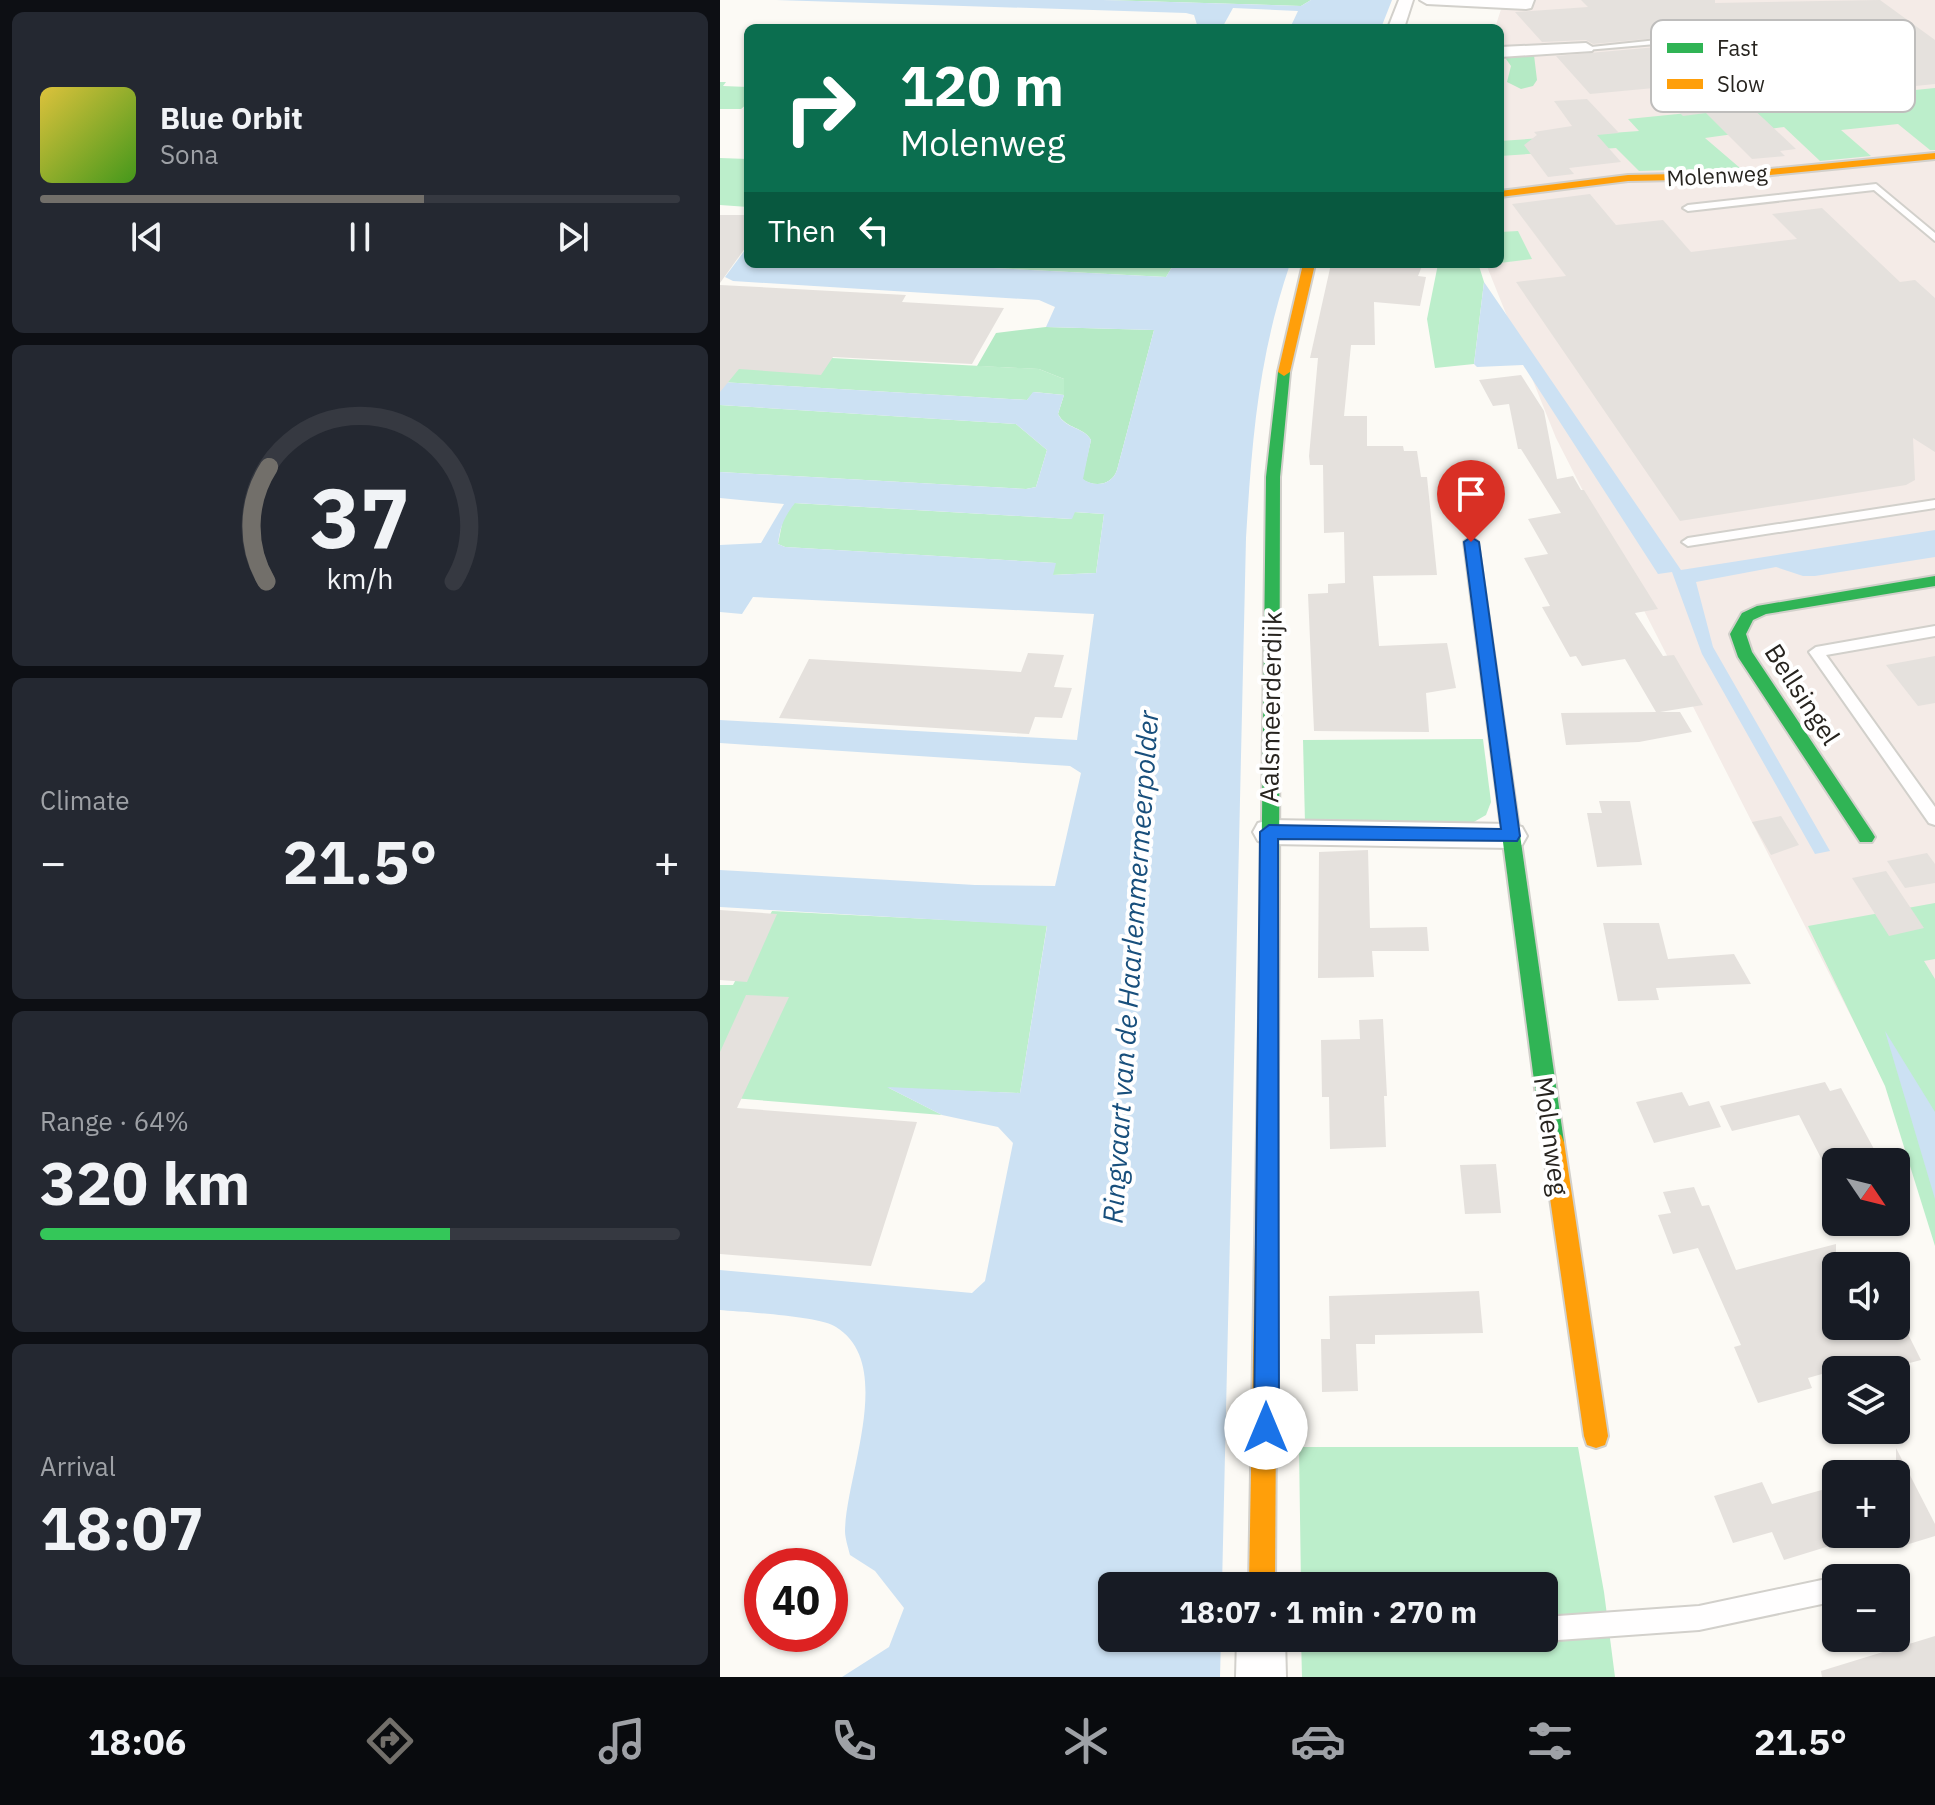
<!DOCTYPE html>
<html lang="en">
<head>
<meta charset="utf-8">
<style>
  body { margin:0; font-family:"IBM Plex Sans",sans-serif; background:#242831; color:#f1f3f6; height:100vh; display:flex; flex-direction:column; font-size:30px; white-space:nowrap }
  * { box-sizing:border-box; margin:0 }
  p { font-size:26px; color:#9ea1a6 }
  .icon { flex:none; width:44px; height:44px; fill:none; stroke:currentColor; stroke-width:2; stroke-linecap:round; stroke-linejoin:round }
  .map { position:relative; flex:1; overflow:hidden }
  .sheet { display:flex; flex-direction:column; gap:12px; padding:12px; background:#0d0f14; width:720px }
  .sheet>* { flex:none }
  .hud { position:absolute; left:24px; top:24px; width:760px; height:244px; border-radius:12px; box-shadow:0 2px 6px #0004; background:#0b6e4f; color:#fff; overflow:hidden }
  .needle { width:52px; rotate:125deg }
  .controls { position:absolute; left:1102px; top:1148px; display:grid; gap:16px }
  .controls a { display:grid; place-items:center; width:88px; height:88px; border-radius:12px; background:#171b24; box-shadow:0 2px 6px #0004; font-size:40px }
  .speed { position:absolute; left:24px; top:1548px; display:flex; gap:16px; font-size:40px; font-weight:700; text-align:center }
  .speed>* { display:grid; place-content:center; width:104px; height:104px; border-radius:50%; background:#171b24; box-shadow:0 2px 6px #0004; line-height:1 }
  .speed .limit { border:12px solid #d22; background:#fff; color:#111 }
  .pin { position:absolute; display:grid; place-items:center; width:68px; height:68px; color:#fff; margin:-82px -34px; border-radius:50% 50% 50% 0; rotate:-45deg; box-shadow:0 0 8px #0007 }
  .pin .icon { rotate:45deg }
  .me { position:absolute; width:88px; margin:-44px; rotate:0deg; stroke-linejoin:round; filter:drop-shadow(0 0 6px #0008) }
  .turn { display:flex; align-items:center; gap:28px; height:168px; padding:0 24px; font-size:36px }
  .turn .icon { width:104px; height:104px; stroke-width:2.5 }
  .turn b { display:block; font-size:56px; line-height:68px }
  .then { display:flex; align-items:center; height:76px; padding:0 24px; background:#0003; gap:16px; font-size:30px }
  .big { font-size:60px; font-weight:800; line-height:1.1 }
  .sheet .tile { flex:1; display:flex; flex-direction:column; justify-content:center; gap:12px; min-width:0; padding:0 28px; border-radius:12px; background:#242831 }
  .sheet .dial { align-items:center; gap:0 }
  .dial svg { height:208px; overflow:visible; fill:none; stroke:#363941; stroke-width:7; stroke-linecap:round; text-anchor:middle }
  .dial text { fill:#f1f3f6; stroke:none }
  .song { display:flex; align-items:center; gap:24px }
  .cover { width:96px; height:96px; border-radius:12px; background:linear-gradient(135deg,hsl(50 70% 55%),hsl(100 70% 35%)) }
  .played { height:8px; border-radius:4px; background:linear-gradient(90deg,#726f6a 60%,#363941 60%) }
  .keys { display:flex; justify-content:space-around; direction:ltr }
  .heat { display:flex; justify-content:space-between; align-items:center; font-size:44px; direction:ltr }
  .charge { height:12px; border-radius:6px; background:linear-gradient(90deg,#34c759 64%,#363941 0) }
  .trip { position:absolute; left:378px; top:1572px; width:460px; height:80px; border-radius:12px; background:#171b24; box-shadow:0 2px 6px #0004; font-weight:800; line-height:80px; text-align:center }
  .menu { display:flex; height:128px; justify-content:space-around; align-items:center; background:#090b0e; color:#9ea1a6 }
  .menu .icon { width:56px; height:56px }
  .menu .active { color:#726f6a }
  .menu b { font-size:36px; color:#f1f3f6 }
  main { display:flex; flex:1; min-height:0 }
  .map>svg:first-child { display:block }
</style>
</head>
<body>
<main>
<section class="sheet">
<div class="tile">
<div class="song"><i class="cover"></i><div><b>Blue Orbit</b><p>Sona</p></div></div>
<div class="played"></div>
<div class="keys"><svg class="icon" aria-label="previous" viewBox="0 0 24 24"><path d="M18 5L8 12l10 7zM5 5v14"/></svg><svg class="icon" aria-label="pause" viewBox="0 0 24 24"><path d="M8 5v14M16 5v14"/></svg><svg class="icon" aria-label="next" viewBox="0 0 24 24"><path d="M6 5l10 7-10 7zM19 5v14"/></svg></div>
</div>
<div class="tile dial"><svg viewBox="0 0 100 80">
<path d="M14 69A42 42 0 1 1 86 69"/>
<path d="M14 69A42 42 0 0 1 15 25" stroke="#726f6a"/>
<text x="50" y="56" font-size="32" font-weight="700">37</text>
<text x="50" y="72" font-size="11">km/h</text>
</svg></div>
<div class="tile"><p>Climate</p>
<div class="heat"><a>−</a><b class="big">21.5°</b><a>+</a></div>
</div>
<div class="tile"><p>Range · 64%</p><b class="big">320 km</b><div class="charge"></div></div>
<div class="tile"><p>Arrival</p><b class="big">18:07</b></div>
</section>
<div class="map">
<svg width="1215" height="1677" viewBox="0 0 1215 1677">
  <rect width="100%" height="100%" fill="#fcfaf5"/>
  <polygon fill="#f4ebe7" points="784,0 1215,0 1215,1181 836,438 766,264 780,264 780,28 775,28"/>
  <g fill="#bceecb">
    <polygon points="0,82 6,82 3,86 28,87 28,103 21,109 0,109"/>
    <polygon points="1215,88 1215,150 1210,150 1178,124 1121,130 1151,156 1100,161 1064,127 985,138 1020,168 919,171 896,148 780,156 780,141 919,131 908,119"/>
    <polygon points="0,158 28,159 28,207 0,205"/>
    <polygon points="798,231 812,259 780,263 780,232"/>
    <polygon points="194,264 454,264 446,277"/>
    <polygon points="718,264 773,264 759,266 764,282 754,364 715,368 707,319"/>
    <polygon points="0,352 319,369 344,379 344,395 314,392 307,400 0,382"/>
    <polygon points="0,405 296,424 327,450 316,487 306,489 0,472"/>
    <polygon points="74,503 351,519 354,512 384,514 376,573 332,575 335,563 65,547 58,544 63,519"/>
    <polygon points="763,739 771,802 766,815 752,823 585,823 583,740"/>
    <polygon points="1215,903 1215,959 1204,961 1215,979 1215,1246 1165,1086 1088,926"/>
    <polygon points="52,911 327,925 300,1093 169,1088 222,1115 0,1097 0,985 13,985"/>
    <polygon points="579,1447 858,1447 884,1592 895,1677 582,1677 581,1638 824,1638 824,1586 581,1586"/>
  </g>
  <g fill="#b5eac5">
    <polygon points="383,0 591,0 581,6"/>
    <polygon points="814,55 817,80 813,86 801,89 787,82 791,66 786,59 788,56"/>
    <path d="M326,327L434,330L397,470C392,485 375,488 362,479L371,440C364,427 346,429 338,414L344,395V379L319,369L257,366L276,333Z"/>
  </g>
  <g fill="#cce1f3" fill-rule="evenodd">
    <polygon points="56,0 383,0 581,6 591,0 672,0 661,28 570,28 578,11 513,8 502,28 478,28 474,15 466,13"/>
    <path d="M28,246V264H194L446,277L454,264H570C538,358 532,440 526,538L502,1586H392V1638H501L500,1677H122L169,1647L184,1608L155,1571L130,1555C128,1547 125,1538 125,1531C126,1474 176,1364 116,1327C100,1316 23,1312 0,1310V1270L252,1293L265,1281L293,1143L278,1127L222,1115L167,1087L300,1093L327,926L0,907V870L255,885L335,886L361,773L350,766L0,743V720L357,740L374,614L33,597L22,614L0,612V545L41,543L64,504L0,498V472L306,489L316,487L327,450L296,424L0,405V382L307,400L313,392L344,395L338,414C345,429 364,427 371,440L363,479C375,488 392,485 397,470L434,330L326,327L335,307L319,300L13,281L5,277ZM75,503L352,519L355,512L384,514L376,573L333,575L336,563L65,547L58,544C60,527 64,517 75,503Z"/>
    <polygon points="764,282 961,570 1215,530 1215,557 1095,576 1083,576 1056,567 976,582 993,647 1110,851 1095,854 982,654 952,572 938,574 803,365 757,367 754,364"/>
    <polygon points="1165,1031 1215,1112 1215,1199"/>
  </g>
  <g fill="#e5e1dd">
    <polygon points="861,0 995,0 995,3 1160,0 1215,40 1215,84 1027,103 1076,149 1060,151 1065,156 1032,159 986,113 963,116 934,88 870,94 836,56 959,45 962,42 958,36 873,44 866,40 822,42 795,12 868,7"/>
    <polygon points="867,99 899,133 877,135 901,162 849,168 854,174 828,177 804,145 817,135 814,132 852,126 834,101"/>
    <polygon points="870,194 896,225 943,220 971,252 1077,239 1052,214 1102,208 1180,282 1195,280 1215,298 1215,452 1193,438 1195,480 1186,485 960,521 796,282 846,276 792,204"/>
    <polygon points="0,215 28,215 28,244 0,283"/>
    <polygon points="611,264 702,266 698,276 706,277 700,306 654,302 655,345 631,345 624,416 647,416 647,446 683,446 684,451 697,451 701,477 707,477 717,575 653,576 659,646 727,643 736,688 706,693 709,732 594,731 588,594 608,593 608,584 625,583 624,532 604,533 603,465 590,465 589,456 598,358 590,358"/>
    <polygon points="0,285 186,295 182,302 284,308 252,364 113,357 101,375 19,369 0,392"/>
    <polygon points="801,375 824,411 837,479 853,476 861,490 864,490 938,609 915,613 943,656 954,655 983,705 940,712 960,712 972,732 919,742 846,745 841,713 936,712 905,659 862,666 856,656 850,657 822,607 830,606 804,558 828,554 808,519 841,513 801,449 798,449 789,404 773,406 759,380"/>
    <polygon points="308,653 344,655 334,687 352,688 342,718 315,717 309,734 59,718 89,659 301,672"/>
    <polygon points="1215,656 1215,703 1198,706 1166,665"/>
    <polygon points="879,801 910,801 922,865 877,867 867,813 882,813"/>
    <polygon points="1061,816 1079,845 1051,855 1032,822"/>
    <polygon points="648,850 650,928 707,927 709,951 652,951 654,977 598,978 599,852"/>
    <polygon points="1207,853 1215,864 1215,883 1185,888 1167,861"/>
    <polygon points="1166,871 1204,928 1169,936 1132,878"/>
    <polygon points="0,910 57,914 27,982 0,980"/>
    <polygon points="883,923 939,923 948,959 1014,954 1031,984 936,988 939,1000 898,1001"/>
    <polygon points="26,995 69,997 17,1108 197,1122 151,1266 0,1254 0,1052"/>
    <polygon points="663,1019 667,1096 664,1096 666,1147 610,1149 609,1097 602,1097 601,1040 640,1039 639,1020"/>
    <polygon points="1105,1082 1110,1091 1121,1088 1161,1162 1103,1162 1079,1115 1012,1131 1000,1106"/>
    <polygon points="962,1092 969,1106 989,1101 1001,1127 934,1143 916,1102"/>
    <polygon points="776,1164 781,1213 745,1214 740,1165"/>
    <polygon points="974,1187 982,1206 989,1205 1016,1270 1116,1244 1116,1326 1176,1326 1182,1322 1201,1360 1163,1370 1141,1370 1138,1365 1116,1370 1088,1378 1092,1388 1038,1403 1014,1347 1021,1345 978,1248 953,1254 938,1215 951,1213 943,1192"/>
    <polygon points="759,1291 763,1333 655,1335 655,1344 636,1344 638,1391 602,1392 601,1339 610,1339 609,1296"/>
    <polygon points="1176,1448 1215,1524 1215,1536 1176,1548"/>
    <polygon points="1042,1482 1052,1504 1116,1486 1116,1544 1064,1560 1052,1532 1013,1543 994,1496"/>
    <polygon points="1215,1636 1215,1677 1102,1677 1101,1671"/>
  </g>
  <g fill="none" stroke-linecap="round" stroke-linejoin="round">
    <g stroke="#d2d0cb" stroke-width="4">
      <g id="lane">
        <polygon points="956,38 959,42 866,50 862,48"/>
        <polygon points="1156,184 1215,233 1215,241 1154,190 968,211 963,208 968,205"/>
        <polygon points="1215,500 1215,508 968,546 962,542 968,538"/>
        <polygon points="1215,626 1215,636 1106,655 1215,807 1215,825 1209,823 1089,652 1096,647"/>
        <polygon points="1116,1577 1118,1578 1116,1578 1116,1601 979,1630 824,1641 817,1638 824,1638 824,1617 979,1606"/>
      </g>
    </g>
    <g stroke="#d2d0cb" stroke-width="4">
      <g id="street">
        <polygon points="679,0 693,0 684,28 668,28"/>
        <polygon points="700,0 814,0 811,8 806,9 707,4"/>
        <polygon points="866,43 874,48 872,51 780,57 780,47"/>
        <polygon points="549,820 791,824 802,827 807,836 802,845 791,848 549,844 538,841 533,832 538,823"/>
        <polygon points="517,1638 565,1638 566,1677 516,1677"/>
      </g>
    </g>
    <g stroke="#d2d0cb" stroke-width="4">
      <g id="fast">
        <polygon points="564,368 570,372 560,477 559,902 557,907 543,907 541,902 546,477 558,372"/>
        <polygon points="751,537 758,542 844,1142 841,1149 833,1152 825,1149 822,1142 744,542"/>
        <polygon points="1215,576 1215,586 1046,614 1033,620 1026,634 1032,652 1152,832 1155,837 1152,842 1140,842 1018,657 1010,634 1022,613 1037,606"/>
      </g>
    </g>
    <g stroke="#d2d0cb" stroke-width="4">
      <g id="slow">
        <polygon points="1215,153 1215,159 1010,179 908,181 780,197 780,191 908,175 1010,173"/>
        <polygon points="583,264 595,264 570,372 564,376 558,372"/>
        <polygon points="550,895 557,897 559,902 555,1586 529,1586 541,902 543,897"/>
        <polygon points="833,1132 841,1135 844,1142 888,1436 885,1445 876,1448 867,1445 864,1436 822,1142 825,1135"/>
      </g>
    </g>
    <use href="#lane" fill="#fffefe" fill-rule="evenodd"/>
    <use href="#street" fill="#fffefe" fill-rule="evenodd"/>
    <use href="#fast" fill="#30b455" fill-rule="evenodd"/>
    <use href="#slow" fill="#ff9f0a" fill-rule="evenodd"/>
  </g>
  <polygon fill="#1a73e8" stroke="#114b97" stroke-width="2" points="751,537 759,542 800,836 797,841 558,839 559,1428 555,1437 546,1440 538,1437 534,1428 540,832 549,825 781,829 744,542"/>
  <g text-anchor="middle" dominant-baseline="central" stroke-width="8" stroke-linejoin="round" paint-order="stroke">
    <g font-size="22" fill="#27241f" stroke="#fff">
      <text transform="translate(997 175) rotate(-3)">Molenweg</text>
    </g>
    <g font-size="26" fill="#27241f" stroke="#fff">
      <text transform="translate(1083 694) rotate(57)">Bellsingel</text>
      <text transform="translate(550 707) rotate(-89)">Aalsmeerderdijk</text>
      <text transform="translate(832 1136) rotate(82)">Molenweg</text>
    </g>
    <g font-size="28" font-style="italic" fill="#184f7c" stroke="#fff">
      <text transform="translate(410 967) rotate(-86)">Ringvaart van de Haarlemmermeerpolder</text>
    </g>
  </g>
  <rect x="931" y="20" width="264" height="92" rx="12" fill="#fff" stroke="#bebdbc" stroke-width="2"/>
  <rect x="947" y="43" width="36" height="10" fill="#30b455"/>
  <rect x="947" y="79" width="36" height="10" fill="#ff9f0a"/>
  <g font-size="22" fill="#27241f">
    <text x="997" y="56">Fast</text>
    <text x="997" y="92">Slow</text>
  </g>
</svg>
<div class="controls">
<a><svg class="needle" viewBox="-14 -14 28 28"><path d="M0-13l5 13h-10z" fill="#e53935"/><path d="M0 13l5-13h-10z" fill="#9ea1a6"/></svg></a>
<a><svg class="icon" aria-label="sound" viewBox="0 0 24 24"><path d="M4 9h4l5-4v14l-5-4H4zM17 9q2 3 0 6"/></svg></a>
<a><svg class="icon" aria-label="layers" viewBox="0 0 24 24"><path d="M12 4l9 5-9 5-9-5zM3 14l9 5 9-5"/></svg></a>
<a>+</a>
<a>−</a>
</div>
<div class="speed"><div class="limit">40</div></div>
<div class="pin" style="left:751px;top:542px;background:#d93025"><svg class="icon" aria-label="arrive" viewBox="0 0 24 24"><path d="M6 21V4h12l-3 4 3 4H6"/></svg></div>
<svg class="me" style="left:546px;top:1428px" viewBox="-20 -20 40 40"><circle r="19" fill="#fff"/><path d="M0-13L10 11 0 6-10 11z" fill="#1a73e8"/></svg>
<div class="trip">18:07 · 1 min · 270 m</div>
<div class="hud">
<div class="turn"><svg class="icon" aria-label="right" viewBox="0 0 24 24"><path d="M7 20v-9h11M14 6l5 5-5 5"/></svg><div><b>120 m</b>Molenweg</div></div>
<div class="then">Then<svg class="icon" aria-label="left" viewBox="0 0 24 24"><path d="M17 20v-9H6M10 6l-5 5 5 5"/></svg></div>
</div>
</div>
</main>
<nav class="menu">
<b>18:06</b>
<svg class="icon active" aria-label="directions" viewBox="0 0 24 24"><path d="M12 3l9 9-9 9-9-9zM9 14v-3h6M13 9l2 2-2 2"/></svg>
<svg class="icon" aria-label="music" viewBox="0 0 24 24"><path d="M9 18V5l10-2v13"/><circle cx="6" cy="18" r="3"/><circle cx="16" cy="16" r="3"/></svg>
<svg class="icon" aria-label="phone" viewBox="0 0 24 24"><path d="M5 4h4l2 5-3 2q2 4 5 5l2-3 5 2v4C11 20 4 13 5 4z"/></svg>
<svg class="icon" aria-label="climate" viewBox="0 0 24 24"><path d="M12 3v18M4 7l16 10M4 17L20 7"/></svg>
<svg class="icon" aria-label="car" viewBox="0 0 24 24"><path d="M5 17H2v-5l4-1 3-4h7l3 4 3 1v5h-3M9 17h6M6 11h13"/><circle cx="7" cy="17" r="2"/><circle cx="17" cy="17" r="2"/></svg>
<svg class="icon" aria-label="filters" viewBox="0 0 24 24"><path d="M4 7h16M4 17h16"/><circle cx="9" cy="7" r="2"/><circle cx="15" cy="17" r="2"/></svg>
<b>21.5°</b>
</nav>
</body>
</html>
